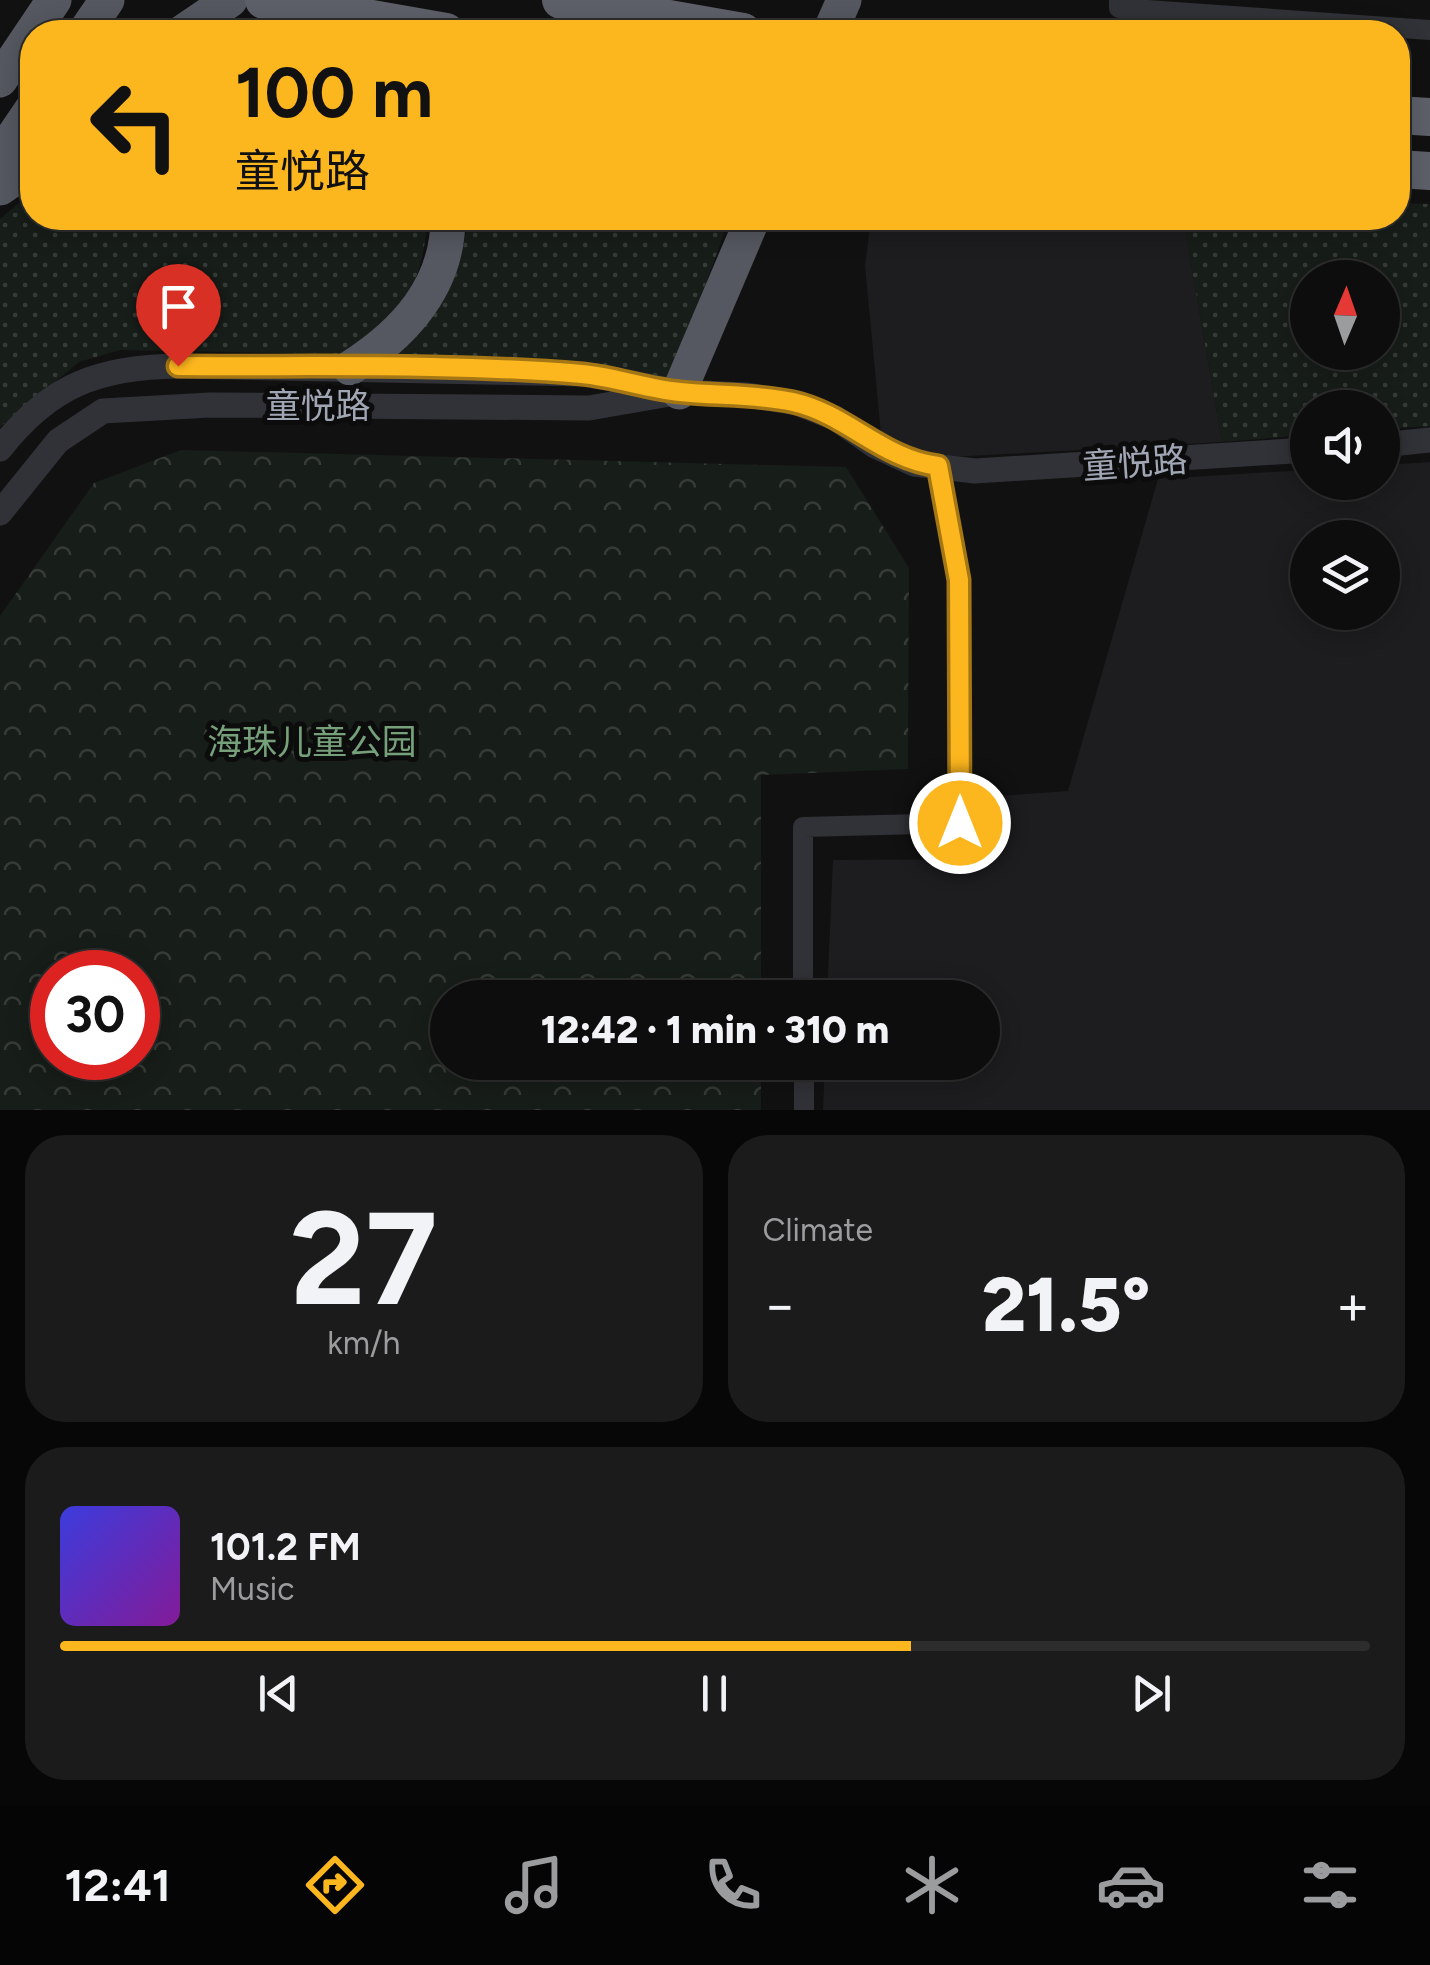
<!DOCTYPE html>
<html lang="en">
<head>
<meta charset="utf-8">
<style>
  body { margin:0; font-family:Figtree,"Noto Sans SC",sans-serif; background:#1b1b1c; color:#f1f3f6; height:100vh; display:flex; flex-direction:column; font-size:38px; white-space:nowrap }
  * { box-sizing:border-box; margin:0 }
  p { font-size:32px; color:#9a9c9e }
  .icon { flex:none; width:55px; height:55px; fill:none; stroke:currentColor; stroke-width:2; stroke-linecap:round; stroke-linejoin:round }
  .map { position:relative; height:1110px; overflow:hidden }
  .drawer { display:flex; flex-direction:column; gap:25px; padding:25px; background:#070708; flex:1 }
  .drawer>* { flex:none }
  .guide { position:absolute; left:20px; top:20px; width:1390px; height:210px; border-radius:40px; box-shadow:0 5px 25px #0003,0 0 0 2px #2d2d2e; background:#fcb61e; color:#111; overflow:hidden }
  .needle { width:65px; rotate:2deg }
  .fabs { position:absolute; left:1290px; top:260px; display:grid; gap:20px }
  .fabs a { display:grid; place-items:center; width:110px; height:110px; border-radius:50%; background:#0d0d0e; box-shadow:0 5px 25px #0003,0 0 0 2px #2d2d2e; font-size:50px }
  .speed { position:absolute; left:30px; top:950px; display:flex; gap:20px; font-size:50px; font-weight:700; text-align:center }
  .speed>* { display:grid; place-content:center; width:130px; height:130px; border-radius:50%; background:#0d0d0e; box-shadow:0 5px 25px #0003,0 0 0 2px #2d2d2e; line-height:1 }
  .speed .limit { border:15px solid #d22; background:#fff; color:#111 }
  .pin { position:absolute; display:grid; place-items:center; width:85px; height:85px; color:#fff; margin:-102px -42px; border-radius:50% 50% 50% 0; rotate:-45deg; box-shadow:0 0 10px #0007 }
  .pin .icon { rotate:45deg }
  .me { position:absolute; width:110px; margin:-55px; rotate:0deg; stroke-linejoin:round; filter:drop-shadow(0 0 8px #0008) }
  .turn { display:flex; align-items:center; gap:35px; height:210px; padding:0 50px; font-size:45px }
  .turn .icon { width:130px; height:130px; stroke-width:2.5 }
  .turn b { display:block; font-size:70px; line-height:85px }
  .big { font-size:75px; font-weight:800; line-height:1.1 }
  .drawer .widget { flex:1; display:flex; flex-direction:column; justify-content:center; gap:15px; min-width:0; padding:0 35px; border-radius:40px; background:#1b1b1c }
  .drawer .dial { align-items:center; gap:0 }
  .dial b { font-size:130px; line-height:1 }
  .song { display:flex; align-items:center; gap:30px }
  .cover { width:120px; height:120px; border-radius:15px; background:linear-gradient(135deg,hsl(240 70% 55%),hsl(290 70% 35%)) }
  .played { height:10px; border-radius:5px; background:linear-gradient(90deg,#fcb61e 65%,#2d2d2e 65%) }
  .keys { display:flex; justify-content:space-around; direction:ltr }
  .heat { display:flex; justify-content:space-between; align-items:center; font-size:55px; direction:ltr }
  .drawer .tiles { flex:1; display:grid; gap:25px; grid-template-columns:1fr 1fr }
  .widget:last-child { grid-column:span 2 }
  .trip { position:absolute; left:430px; top:980px; width:570px; height:100px; border-radius:50px; background:#0d0d0e; box-shadow:0 5px 25px #0003,0 0 0 2px #2d2d2e; font-weight:800; line-height:100px; text-align:center }
  .tab-bar { display:flex; height:160px; justify-content:space-around; align-items:center; background:#050506; color:#9a9c9e }
  .tab-bar .icon { width:70px; height:70px }
  .tab-bar .active { color:#fcb61e }
  .tab-bar b { font-size:45px; color:#f1f3f6 }
  .map>svg:first-child { display:block }
</style>
</head>
<body>
<div class="map">
<svg width="1430" height="1110" viewBox="0 0 1430 1110">
  <defs>
    <pattern id="grass-dots" width="8" height="8" patternUnits="userSpaceOnUse" patternTransform="scale(2.5)"><rect width="8" height="8" fill="#171d18"/><path d="M2 2h.1M6 6h.1" fill="none" stroke="#363b37" stroke-width="1.8" stroke-linecap="round"/></pattern>
    <pattern id="park-crowns" width="20" height="18" patternUnits="userSpaceOnUse" patternTransform="scale(2.5)"><rect width="20" height="18" fill="#171d18"/><path d="M2 6a3 3 0 1 1 6 0M12 15a3 3 0 1 1 6 0" fill="none" stroke="#363b37"/></pattern>
  </defs>
  <rect width="100%" height="100%" fill="#111112"/>
  <g fill="#1d1d1f" fill-rule="evenodd">
    <polygon points="871,218 1183,218 1222,442 933,458 898,445 881,434 865,266"/>
    <path d="M1430,462V1110H823L825,1063L982,1062V998L827,997L833,860L997,859L1000,796L1068,791L1158,479L1307,470L1308,482H1382L1383,465ZM1308,538H1382V612H1308Z"/>
  </g>
  <g fill="url(#grass-dots)" fill-rule="evenodd">
    <path d="M32,192V218H428C422,283 403,326 339,354L120,350L79,362L0,427V219Z"/>
    <path d="M1398,203L1430,204V426L1383,429L1382,408H1308L1307,435L1222,442L1183,218H1398ZM1308,278H1382V352H1308Z"/>
    <path d="M469,218H730L670,380L385,361C440,315 457,287 469,218Z"/>
  </g>
  <path fill="url(#park-crowns)" fill-rule="evenodd" d="M181,450L846,467L909,568L908,769L761,775V997L448,998V1062L761,1063V1110H0V616L94,483ZM52,972H138V1058H52Z"/>
  <g fill="none" stroke-linecap="round" stroke-linejoin="round">
    <g stroke="#313237" stroke-width="20">
      <polyline points="1119,0 1119,8 1430,30"/>
      <polyline points="803,998 803,827 960,823 959,580 938,466"/>
      <polyline points="804,1062 804,1110"/>
    </g>
    <g stroke="#313237" stroke-width="25">
      <polyline points="1382,445 1430,440"/>
      <path d="M0,449C50,385 99,367 178,366L584,374L679,392L747,395L797,403L835,418L875,446L914,464L975,471L1308,450"/>
      <polyline points="0,513 58,441 103,411 210,405 589,408 664,395"/>
    </g>
    <g stroke="#555860" stroke-width="35">
      <polyline points="280,0 280,32"/>
      <polyline points="85,32 107,0"/>
      <polyline points="183,32 230,0"/>
      <polyline points="830,32 844,0"/>
      <polyline points="0,80 54,0"/>
      <polyline points="0,156 32,109"/>
      <polyline points="0,188 32,166"/>
      <path d="M350,368C405,333 448,286 448,218"/>
      <polyline points="679,392 753,218"/>
    </g>
    <g stroke="#5d6069" stroke-width="38">
      <polyline points="1398,115 1430,117"/>
      <polyline points="1398,169 1430,171"/>
    </g>
    <g stroke="#5d6069" stroke-width="38">
      <polyline points="264,0 446,32"/>
      <polyline points="561,0 743,32"/>
    </g>
  </g>
  <g fill="none" stroke-linecap="round" stroke-linejoin="round">
    <g stroke="#a47614" stroke-width="25">
      <path id="route" d="M178,366C312,367 449,363 582,374C615,377 647,389 680,392C718,396 756,394 793,402C847,414 882,459 938,466L959,580L960,823"/>
    </g>
    <use href="#route" stroke="#fcb61e" stroke-width="18"/>
  </g>
  <g text-anchor="middle" dominant-baseline="central" stroke-width="10" stroke-linejoin="round" paint-order="stroke">
    <g font-size="35" fill="#a1a6b4" stroke="#0c0c0d">
      <text x="318" y="406">童悦路</text>
      <text transform="translate(1135 463) rotate(-4)">童悦路</text>
    </g>
    <g font-size="35" fill="#76a07a" stroke="#0c0c0d">
      <text x="312" y="742">海珠儿童公园</text>
    </g>
  </g>
</svg>
<div class="fabs">
<a><svg class="needle" viewBox="-14 -14 28 28"><path d="M0-13l5 13h-10z" fill="#e53935"/><path d="M0 13l5-13h-10z" fill="#9a9c9e"/></svg></a>
<a><svg class="icon" aria-label="sound" viewBox="0 0 24 24"><path d="M4 9h4l5-4v14l-5-4H4zM17 9q2 3 0 6"/></svg></a>
<a><svg class="icon" aria-label="layers" viewBox="0 0 24 24"><path d="M12 4l9 5-9 5-9-5zM3 14l9 5 9-5"/></svg></a>
</div>
<div class="speed"><div class="limit">30</div></div>
<div class="pin" style="left:178px;top:366px;background:#d93025"><svg class="icon" aria-label="arrive" viewBox="0 0 24 24"><path d="M6 21V4h12l-3 4 3 4H6"/></svg></div>
<svg class="me" style="left:960px;top:823px" viewBox="-20 -20 40 40"><circle r="17" fill="#fcb61e" stroke="#fff" stroke-width="3"/><path d="M0-11L8 9 0 5-8 9z" fill="#fff"/></svg>
<div class="trip">12:42 · 1 min · 310 m</div>
<div class="guide">
<div class="turn"><svg class="icon" aria-label="left" viewBox="0 0 24 24"><path d="M17 20v-9H6M10 6l-5 5 5 5"/></svg><div><b>100 m</b>童悦路</div></div>
</div>
</div>
<section class="drawer">
<div class="tiles">
<div class="widget dial"><b>27</b><p>km/h</p></div>
<div class="widget"><p>Climate</p>
<div class="heat"><a>−</a><b class="big">21.5°</b><a>+</a></div>
</div>
<div class="widget">
<div class="song"><i class="cover"></i><div><b>101.2 FM</b><p>Music</p></div></div>
<div class="played"></div>
<div class="keys"><svg class="icon" aria-label="previous" viewBox="0 0 24 24"><path d="M18 5L8 12l10 7zM5 5v14"/></svg><svg class="icon" aria-label="pause" viewBox="0 0 24 24"><path d="M8 5v14M16 5v14"/></svg><svg class="icon" aria-label="next" viewBox="0 0 24 24"><path d="M6 5l10 7-10 7zM19 5v14"/></svg></div>
</div>
</div>
</section>
<nav class="tab-bar">
<b>12:41</b>
<svg class="icon active" aria-label="directions" viewBox="0 0 24 24"><path d="M12 3l9 9-9 9-9-9zM9 14v-3h6M13 9l2 2-2 2"/></svg>
<svg class="icon" aria-label="music" viewBox="0 0 24 24"><path d="M9 18V5l10-2v13"/><circle cx="6" cy="18" r="3"/><circle cx="16" cy="16" r="3"/></svg>
<svg class="icon" aria-label="phone" viewBox="0 0 24 24"><path d="M5 4h4l2 5-3 2q2 4 5 5l2-3 5 2v4C11 20 4 13 5 4z"/></svg>
<svg class="icon" aria-label="climate" viewBox="0 0 24 24"><path d="M12 3v18M4 7l16 10M4 17L20 7"/></svg>
<svg class="icon" aria-label="car" viewBox="0 0 24 24"><path d="M5 17H2v-5l4-1 3-4h7l3 4 3 1v5h-3M9 17h6M6 11h13"/><circle cx="7" cy="17" r="2"/><circle cx="17" cy="17" r="2"/></svg>
<svg class="icon" aria-label="filters" viewBox="0 0 24 24"><path d="M4 7h16M4 17h16"/><circle cx="9" cy="7" r="2"/><circle cx="15" cy="17" r="2"/></svg>
</nav>
</body>
</html>
